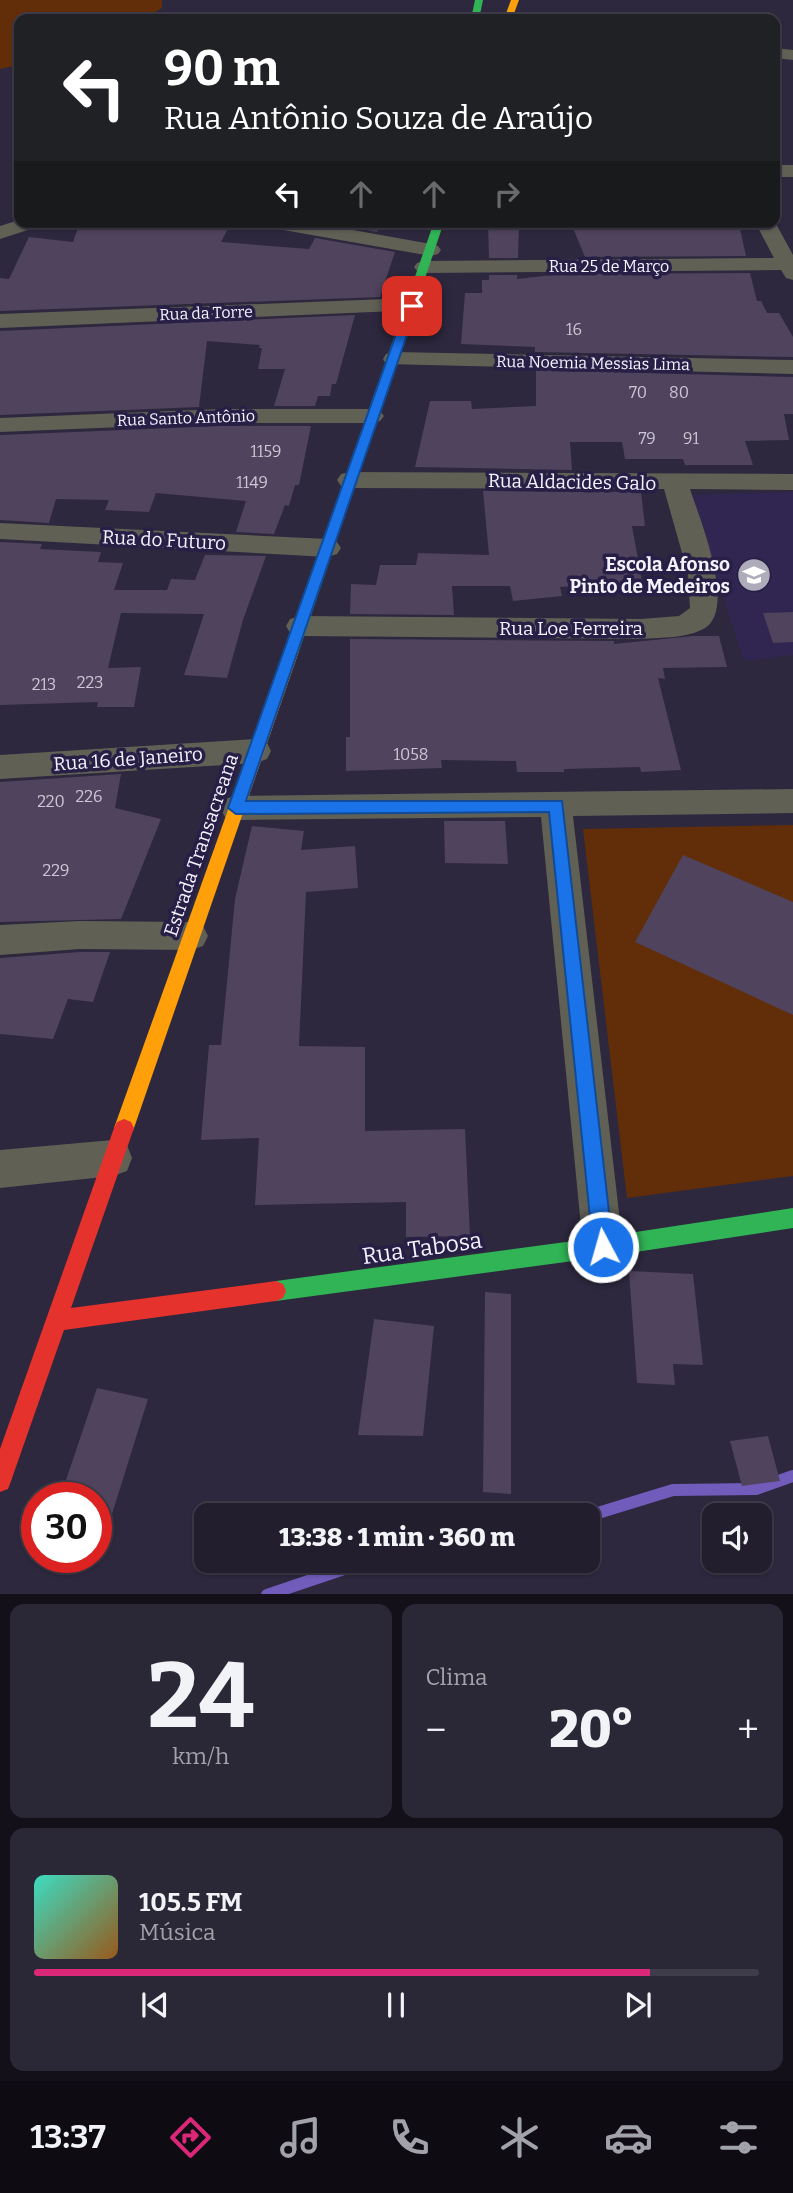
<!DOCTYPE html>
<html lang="pt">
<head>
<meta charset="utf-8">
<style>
  body { margin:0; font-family:Bitter,serif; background:#2a2736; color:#f1f3f6; height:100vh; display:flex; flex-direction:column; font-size:26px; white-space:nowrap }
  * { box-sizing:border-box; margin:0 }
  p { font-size:23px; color:#a2a2aa }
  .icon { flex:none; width:38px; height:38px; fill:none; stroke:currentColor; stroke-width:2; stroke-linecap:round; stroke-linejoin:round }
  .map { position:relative; height:1594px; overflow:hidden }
  .sheet { display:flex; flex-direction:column; gap:10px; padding:10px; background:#131019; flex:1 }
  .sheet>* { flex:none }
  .top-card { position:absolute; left:14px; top:14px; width:766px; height:214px; border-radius:14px; box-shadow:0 2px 5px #0004,0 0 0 2px #3f3c4a; background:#202124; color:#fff; overflow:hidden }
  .fabs { position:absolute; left:702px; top:1503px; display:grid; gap:14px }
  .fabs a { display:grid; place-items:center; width:70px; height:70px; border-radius:14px; background:#221e2e; box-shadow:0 2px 5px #0004,0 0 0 2px #3f3c4a; font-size:35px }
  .speed { position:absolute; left:21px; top:1482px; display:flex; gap:14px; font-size:35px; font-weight:700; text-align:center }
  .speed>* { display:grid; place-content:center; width:91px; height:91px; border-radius:50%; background:#221e2e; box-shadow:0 2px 5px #0004,0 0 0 2px #3f3c4a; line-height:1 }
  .speed .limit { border:10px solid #d22; background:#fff; color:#111 }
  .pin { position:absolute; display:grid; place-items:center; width:60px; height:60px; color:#fff; margin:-30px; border-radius:14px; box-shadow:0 4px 10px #0006 }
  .me { position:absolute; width:77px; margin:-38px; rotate:354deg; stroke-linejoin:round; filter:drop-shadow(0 0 5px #0008) }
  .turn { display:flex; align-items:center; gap:24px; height:147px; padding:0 35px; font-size:32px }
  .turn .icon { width:91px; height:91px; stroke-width:2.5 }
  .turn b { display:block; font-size:49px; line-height:60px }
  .lanes { display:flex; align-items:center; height:66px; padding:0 35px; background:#0003; justify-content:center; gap:35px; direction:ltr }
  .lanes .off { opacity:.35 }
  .big { font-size:52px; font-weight:800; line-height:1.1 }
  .sheet .tile { flex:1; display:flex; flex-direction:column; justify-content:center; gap:10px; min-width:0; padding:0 24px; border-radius:14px; background:#2a2736 }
  .sheet .dial { align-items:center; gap:0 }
  .dial b { font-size:91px; line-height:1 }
  .song { display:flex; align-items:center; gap:21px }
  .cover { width:84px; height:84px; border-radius:10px; background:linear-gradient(135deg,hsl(170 70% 55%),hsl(30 70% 35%)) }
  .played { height:7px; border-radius:4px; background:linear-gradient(90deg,#db2777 85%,#3f3c4a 85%) }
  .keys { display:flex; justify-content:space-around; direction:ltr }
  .heat { display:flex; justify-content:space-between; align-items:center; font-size:38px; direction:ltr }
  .sheet .tiles { flex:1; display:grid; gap:10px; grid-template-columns:1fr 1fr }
  .tile:last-child { grid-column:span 2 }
  .trip { position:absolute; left:194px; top:1503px; width:406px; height:70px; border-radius:14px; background:#221e2e; box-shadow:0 2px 5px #0004,0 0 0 2px #3f3c4a; font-weight:800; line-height:70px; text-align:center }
  .tab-bar { display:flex; height:112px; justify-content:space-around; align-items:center; background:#0e0c12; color:#a2a2aa }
  .tab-bar .icon { width:49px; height:49px }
  .tab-bar .selected { color:#db2777 }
  .tab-bar b { font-size:32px; color:#f1f3f6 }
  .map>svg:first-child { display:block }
</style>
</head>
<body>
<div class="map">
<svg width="793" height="1595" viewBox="0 0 793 1595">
  <rect width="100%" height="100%" fill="#2d283e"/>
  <polygon fill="#302651" points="793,492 793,655 744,661 690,495"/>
  <g fill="#612e09">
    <polygon points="0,0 162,0 162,8 144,19 19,19 19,65 0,69"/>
    <polygon points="793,825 793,1176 627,1198 583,829"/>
  </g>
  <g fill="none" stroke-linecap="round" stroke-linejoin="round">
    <g stroke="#715cbc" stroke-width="12">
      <polyline points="588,1516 673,1490 756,1489 793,1476"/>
      <polyline points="267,1595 350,1567 392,1561"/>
    </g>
  </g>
  <g fill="#50435d">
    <polygon points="80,222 230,225 221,242 309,249 315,238 395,252 380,297 0,311 0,278 9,279 29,237 73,242"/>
    <polygon points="325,222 381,222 377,232"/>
    <polygon points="488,222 519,222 518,258 489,258"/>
    <polygon points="638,222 721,222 721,225 739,225 746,256 585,257 573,228 611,227 611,224"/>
    <polygon points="750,273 757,301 761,301 767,313 779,313 793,337 793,357 535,352 535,347 461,344 465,293 482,293 482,280 489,280 489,275 517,275 517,279 561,274"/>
    <polygon points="355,315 336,384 332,384 330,396 318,396 315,406 274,406 285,369 258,369 262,348 259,348 260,345 207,341 199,407 0,415 0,331"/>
    <polygon points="536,370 793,377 793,414 784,414 789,440 745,441 753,465 685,465 683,459 625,459 622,442 570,442 572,470 415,467 430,401 471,401 472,409 536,406"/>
    <polygon points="221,426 311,426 299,485 295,485 289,506 285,505 274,534 236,532 246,501 156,493 149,512 105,510 109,500 56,499 49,523 0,520 0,435"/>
    <polygon points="483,491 641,492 645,526 632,526 642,582 560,587 562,596 513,601 510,586 452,586 454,615 350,614 351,584 376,585 380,565 416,565 418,553 489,555"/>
    <polygon points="0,542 42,544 40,549 101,552 98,562 123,563 114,590 167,590 171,579 195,580 205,555 266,556 243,620 227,678 184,675 204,614 121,613 108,668 141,667 134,707 97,707 98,702 0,705"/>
    <polygon points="793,612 793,642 773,643 763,613"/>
    <polygon points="693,636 719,636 727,667 663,668 665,679 658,678 681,770 641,772 640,767 564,769 564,772 517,772 516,761 441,760 442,768 346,771 346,737 350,737 350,639 614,641 614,644"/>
    <polygon points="121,774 115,808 161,819 121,919 0,922 0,782"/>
    <polygon points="444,821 505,821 508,864 445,863"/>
    <polygon points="252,826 304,831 301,850 355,846 358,888 306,892 299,1046 365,1047 365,1131 465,1129 470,1236 406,1237 406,1202 255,1205 259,1138 201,1140 209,1045 221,1045 235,899"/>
    <polygon points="683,855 793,902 793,1015 635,942"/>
    <polygon points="80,952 110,952 93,1002 68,999 53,1039 0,1034 0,958"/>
    <polygon points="629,1271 693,1274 703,1365 673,1364 675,1385 637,1383"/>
    <polygon points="485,1292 511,1294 511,1494 483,1492"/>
    <polygon points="374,1319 434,1326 423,1436 358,1435"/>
    <polygon points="97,1388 148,1399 102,1546 96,1545 96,1498 60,1498"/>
    <polygon points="768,1436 780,1481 742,1486 730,1441"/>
  </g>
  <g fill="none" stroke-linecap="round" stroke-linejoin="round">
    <g fill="#606055" fill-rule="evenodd">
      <polygon points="775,48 793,50 793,60 775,58"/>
      <rect x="775" y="165" width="18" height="12"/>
      <polygon points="19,220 19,222 43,222 40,226 0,239 0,226"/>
      <polygon points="262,222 308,222 431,244 438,246 441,250 438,254 431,256 272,228"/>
      <polygon points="755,222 775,222 793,255 793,280 786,278 781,270 424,273 417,271 414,267 417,263 424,261 774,258"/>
      <polygon points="412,298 420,300 423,305 420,310 0,328 0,314"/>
      <polygon points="394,352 793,360 793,374 386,364 383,359 386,354"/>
      <polygon points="221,409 372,409 380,411 384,416 380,421 372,423 221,423 0,432 0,418"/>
      <path d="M350,472L793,474V490L690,489C699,517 737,608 705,628C686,639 662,637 641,639L300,636L290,633L286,626L290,619L300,616L641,619L679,616L690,608L688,574L664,489L350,488L341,486L337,480L341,474Z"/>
      <polygon points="0,523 328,539 337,542 341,548 337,554 328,557 0,539"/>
      <polygon points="256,739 267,743 271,751 267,759 256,763 0,779 0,755"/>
      <polygon points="793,789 793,813 573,816 623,1247 617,1261 603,1267 589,1261 583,1247 541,817 236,820 225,817 220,808 225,799 236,796"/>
      <polygon points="80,921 191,922 203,926 208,936 203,946 191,950 80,949 0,955 0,925"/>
      <polygon points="113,1140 127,1145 132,1158 127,1171 113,1176 0,1188 0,1150"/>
    </g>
    <g fill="#30b455" fill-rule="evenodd">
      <polygon points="475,0 483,0 479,19 471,19"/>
      <polygon points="434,222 444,222 299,651 292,656 287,655 285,651"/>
      <polygon points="793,1208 793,1228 603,1257 276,1301 269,1298 266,1291 269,1284 276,1281 603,1237"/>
    </g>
    <g fill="#ff9f0a" fill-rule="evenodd">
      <polygon points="511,0 519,0 512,19 504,19"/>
      <polygon points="292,646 299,651 134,1128 131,1134 124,1137 117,1134 114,1128 285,651"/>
    </g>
    <polygon fill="#e5322d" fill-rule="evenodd" points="124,1119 131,1122 134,1128 71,1308 276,1281 283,1284 286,1291 283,1298 276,1301 64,1330 11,1481 8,1489 0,1492 0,1449 114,1128 117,1122"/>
  </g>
  <polygon fill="#1a73e8" stroke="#114b97" stroke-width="2" points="412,302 417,306 246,801 562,801 613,1247 610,1255 603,1258 596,1255 593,1247 549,812 236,814 228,808 406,306"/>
  <defs>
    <g id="school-disc" transform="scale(1.75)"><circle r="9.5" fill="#aeacba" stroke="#281f47"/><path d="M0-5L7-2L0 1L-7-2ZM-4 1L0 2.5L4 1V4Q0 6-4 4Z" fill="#fff"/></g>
  </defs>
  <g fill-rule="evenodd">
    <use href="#school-disc" x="754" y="575"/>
  </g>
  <g text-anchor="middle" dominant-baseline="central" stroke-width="7" stroke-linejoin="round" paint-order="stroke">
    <g font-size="16" fill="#f4f3fd" stroke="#281f47">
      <text x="609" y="266">Rua 25 de Março</text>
      <text transform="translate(206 313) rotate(-2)">Rua da Torre</text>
      <text transform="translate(593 363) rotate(1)">Rua Noemia Messias Lima</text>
      <text transform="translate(186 418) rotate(-2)">Rua Santo Antônio</text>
    </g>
    <g font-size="16" fill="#cbc7d5">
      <text x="574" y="329">16</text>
      <text x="638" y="392">70</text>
      <text x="679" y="392">80</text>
      <text x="647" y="438">79</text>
      <text x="691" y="438">91</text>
      <text x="266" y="451">1159</text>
      <text x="252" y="482">1149</text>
      <text x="90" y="682">223</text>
      <text x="44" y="684">213</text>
      <text x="411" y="754">1058</text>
      <text x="89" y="796">226</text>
      <text x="51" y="801">220</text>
      <text x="56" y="870">229</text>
    </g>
    <g font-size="19" fill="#f4f3fd" stroke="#281f47">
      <text transform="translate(572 482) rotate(1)">Rua Aldacides Galo</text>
      <text transform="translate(164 540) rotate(3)">Rua do Futuro</text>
      <text x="571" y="628">Rua Loe Ferreira</text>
      <text transform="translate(128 759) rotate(-4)">Rua 16 de Janeiro</text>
      <text transform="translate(201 845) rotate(-71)">Estrada Transacreana</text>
    </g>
    <g font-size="19" font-weight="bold" fill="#f4f3fd" stroke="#281f47" text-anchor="end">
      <text x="730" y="564">Escola Afonso<tspan x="730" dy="22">Pinto de Medeiros</tspan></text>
    </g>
    <g font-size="23" fill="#f4f3fd" stroke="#281f47">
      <text transform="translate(422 1248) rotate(-8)">Rua Tabosa</text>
    </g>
  </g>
</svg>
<div class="fabs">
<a><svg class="icon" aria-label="sound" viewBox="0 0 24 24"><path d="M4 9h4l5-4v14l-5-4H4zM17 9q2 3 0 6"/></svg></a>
</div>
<div class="speed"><div class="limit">30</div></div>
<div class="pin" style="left:412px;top:306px;background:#d93025"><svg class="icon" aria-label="arrive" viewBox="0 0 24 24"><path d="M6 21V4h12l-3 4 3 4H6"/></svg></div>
<svg class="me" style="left:603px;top:1247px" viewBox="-20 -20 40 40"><circle r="17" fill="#1a73e8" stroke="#fff" stroke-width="3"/><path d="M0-11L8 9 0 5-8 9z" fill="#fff"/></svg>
<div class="trip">13:38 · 1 min · 360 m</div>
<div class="top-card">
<div class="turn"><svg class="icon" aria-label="left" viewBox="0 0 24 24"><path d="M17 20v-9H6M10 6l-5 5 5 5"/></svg><div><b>90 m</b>Rua Antônio Souza de Araújo</div></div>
<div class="lanes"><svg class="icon" aria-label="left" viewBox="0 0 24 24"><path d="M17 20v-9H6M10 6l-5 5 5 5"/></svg><svg class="icon off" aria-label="ahead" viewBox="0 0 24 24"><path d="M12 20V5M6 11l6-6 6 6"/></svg><svg class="icon off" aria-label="ahead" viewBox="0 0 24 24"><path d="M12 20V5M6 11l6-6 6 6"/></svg><svg class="icon off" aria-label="right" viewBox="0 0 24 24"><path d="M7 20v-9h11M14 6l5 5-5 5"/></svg></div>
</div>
</div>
<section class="sheet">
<div class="tiles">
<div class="tile dial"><b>24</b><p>km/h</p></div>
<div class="tile"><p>Clima</p>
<div class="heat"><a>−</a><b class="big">20°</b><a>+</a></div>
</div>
<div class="tile">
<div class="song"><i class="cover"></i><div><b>105.5 FM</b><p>Música</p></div></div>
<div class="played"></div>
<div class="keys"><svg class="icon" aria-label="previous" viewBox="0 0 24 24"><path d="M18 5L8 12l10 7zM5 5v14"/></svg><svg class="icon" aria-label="pause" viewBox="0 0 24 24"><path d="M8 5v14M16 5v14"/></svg><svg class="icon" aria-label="next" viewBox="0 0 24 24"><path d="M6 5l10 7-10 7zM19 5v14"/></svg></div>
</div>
</div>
</section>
<nav class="tab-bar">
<b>13:37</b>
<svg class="icon selected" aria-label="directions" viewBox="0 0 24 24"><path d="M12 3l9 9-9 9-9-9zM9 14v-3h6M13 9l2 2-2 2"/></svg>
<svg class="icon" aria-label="music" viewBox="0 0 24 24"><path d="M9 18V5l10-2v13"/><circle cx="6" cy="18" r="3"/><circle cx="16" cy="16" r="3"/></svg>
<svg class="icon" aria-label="phone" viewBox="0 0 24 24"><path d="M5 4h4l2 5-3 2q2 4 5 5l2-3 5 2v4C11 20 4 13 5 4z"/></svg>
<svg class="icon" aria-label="climate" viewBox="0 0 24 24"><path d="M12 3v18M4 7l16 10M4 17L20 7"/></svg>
<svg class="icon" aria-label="car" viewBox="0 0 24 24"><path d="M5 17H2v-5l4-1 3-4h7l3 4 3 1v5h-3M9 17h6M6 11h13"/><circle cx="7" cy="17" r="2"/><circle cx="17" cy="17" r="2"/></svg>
<svg class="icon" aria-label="filters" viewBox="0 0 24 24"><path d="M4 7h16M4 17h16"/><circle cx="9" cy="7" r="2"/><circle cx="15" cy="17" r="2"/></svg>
</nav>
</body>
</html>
